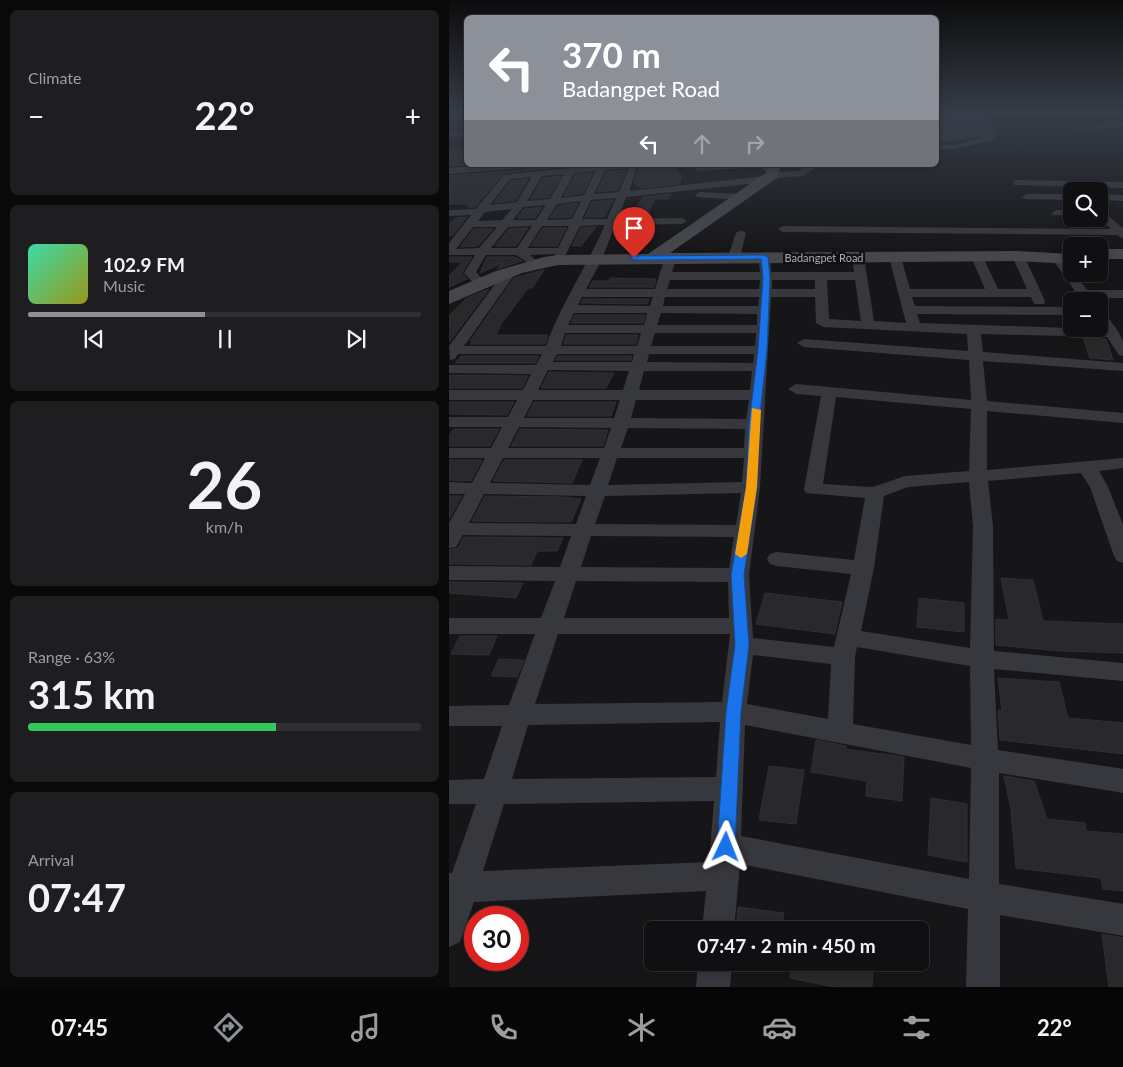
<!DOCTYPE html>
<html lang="en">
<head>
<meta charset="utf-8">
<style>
  body { margin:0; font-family:Lato,sans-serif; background:#1e1e20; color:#f1f3f6; height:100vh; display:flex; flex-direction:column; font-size:19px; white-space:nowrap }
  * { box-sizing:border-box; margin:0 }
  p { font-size:16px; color:#9c9d9f }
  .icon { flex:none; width:28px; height:28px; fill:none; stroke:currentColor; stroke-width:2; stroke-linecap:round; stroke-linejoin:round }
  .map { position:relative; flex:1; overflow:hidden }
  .panel { display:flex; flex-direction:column; gap:10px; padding:10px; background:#09090a; width:449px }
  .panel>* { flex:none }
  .banner { position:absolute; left:15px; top:15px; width:475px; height:152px; border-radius:8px; box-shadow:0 2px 8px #0003,0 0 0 1px #303032; background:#8c9099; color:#fff; overflow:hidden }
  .controls { position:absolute; left:614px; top:182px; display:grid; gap:10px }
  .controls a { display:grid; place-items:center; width:45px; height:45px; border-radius:8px; background:#101012; box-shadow:0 2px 8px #0003,0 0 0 1px #303032; font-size:25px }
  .speed { position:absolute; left:15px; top:906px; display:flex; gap:10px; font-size:25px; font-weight:700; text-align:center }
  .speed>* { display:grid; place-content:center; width:65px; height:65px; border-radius:50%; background:#101012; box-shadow:0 2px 8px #0003,0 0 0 1px #303032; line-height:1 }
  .speed .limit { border:8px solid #d22; background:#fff; color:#111 }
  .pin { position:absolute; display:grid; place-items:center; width:42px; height:42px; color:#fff; margin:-51px -21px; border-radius:50% 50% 50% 0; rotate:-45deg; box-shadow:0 0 5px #0007 }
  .pin .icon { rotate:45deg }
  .me { position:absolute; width:55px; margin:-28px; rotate:2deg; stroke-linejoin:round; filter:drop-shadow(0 0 4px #0008) }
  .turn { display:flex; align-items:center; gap:18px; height:105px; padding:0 15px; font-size:22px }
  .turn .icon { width:65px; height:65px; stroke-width:2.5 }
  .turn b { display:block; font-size:35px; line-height:42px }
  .lanes { display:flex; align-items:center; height:48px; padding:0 15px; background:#0003; justify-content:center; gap:25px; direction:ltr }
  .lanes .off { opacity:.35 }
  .big { font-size:38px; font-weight:700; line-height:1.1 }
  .panel .card { flex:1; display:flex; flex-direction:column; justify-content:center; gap:8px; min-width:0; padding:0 18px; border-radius:8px; background:#1e1e20 }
  .panel .dial { align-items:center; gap:0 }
  .dial b { font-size:65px; line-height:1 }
  .song { display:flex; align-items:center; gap:15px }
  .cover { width:60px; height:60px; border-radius:8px; background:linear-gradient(135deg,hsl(160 70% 55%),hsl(60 70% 35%)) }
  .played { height:5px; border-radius:2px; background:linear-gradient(90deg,#8c9099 45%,#303032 45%) }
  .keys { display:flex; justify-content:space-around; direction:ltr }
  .heat { display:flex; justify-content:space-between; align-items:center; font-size:28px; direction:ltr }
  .charge { height:8px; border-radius:4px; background:linear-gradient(90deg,#34c759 63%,#303032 0) }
  .trip { position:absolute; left:195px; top:921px; width:285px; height:50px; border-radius:8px; background:#101012; box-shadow:0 2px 8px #0003,0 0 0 1px #303032; font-weight:700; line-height:50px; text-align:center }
  .tabs { display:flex; height:80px; justify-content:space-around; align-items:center; background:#060607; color:#9c9d9f }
  .tabs .icon { width:35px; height:35px }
  .tabs .selected { color:#8c9099 }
  .tabs b { font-size:22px; color:#f1f3f6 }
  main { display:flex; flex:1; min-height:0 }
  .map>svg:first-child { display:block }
</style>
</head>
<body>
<main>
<section class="panel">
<div class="card"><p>Climate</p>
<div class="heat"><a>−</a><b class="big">22°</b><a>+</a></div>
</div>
<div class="card">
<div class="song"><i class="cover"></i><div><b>102.9 FM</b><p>Music</p></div></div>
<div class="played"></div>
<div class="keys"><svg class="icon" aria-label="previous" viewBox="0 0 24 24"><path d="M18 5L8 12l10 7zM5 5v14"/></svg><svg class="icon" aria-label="pause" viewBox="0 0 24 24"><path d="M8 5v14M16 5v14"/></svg><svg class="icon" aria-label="next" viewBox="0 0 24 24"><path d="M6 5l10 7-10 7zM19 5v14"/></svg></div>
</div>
<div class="card dial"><b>26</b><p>km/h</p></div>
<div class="card"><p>Range · 63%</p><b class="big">315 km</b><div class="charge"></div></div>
<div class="card"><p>Arrival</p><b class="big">07:47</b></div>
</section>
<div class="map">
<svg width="675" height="987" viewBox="0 0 675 987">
  <rect width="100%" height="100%" fill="#161618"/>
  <polygon fill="#2c353c" points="488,113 530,113 546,135 488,143"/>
  <g fill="#29292c" stroke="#303034">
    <polygon points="18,148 18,165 0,166 0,149"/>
    <polygon points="80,165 133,165 55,173 26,207 18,207 22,204 0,204 0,176 74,170"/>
    <polygon points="191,165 223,165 232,175 232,179 230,184 192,188 185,183"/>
    <polygon points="177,170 169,190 148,192 157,172"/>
    <polygon points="144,173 134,193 115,196 126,175"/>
    <polygon points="112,176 100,197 82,199 94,178"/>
    <polygon points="79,179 67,200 45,203 62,181"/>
    <polygon points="222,194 219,199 206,199 197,217 182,217 194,197"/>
    <polygon points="164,200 155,217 136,217 143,202"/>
    <polygon points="129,203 122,217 101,218 109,206"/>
    <polygon points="93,207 86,218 68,218 75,209"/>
    <polygon points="18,217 4,235 0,235 0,224 7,218"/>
    <polygon points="192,226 186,239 168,238 176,227"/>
    <polygon points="147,227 132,246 123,246 132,228"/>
    <polygon points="79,228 67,246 46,246 60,229"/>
    <polygon points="94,228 117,228 108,246 82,246"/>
    <polygon points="25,229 44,229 29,246 11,247"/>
    <polygon points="0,257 23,257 13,273 18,279 0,287 0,276 13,262 0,262"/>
    <polygon points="38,257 66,257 73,261 48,269 54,263 31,273"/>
    <polygon points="95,270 83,288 79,288 52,324 47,335 99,335 96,344 21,344 24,341 21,341 65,278"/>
    <polygon points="161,278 207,279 205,287 140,287 144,281 159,281"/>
    <polygon points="40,289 1,341 0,341 0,316 18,298"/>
    <polygon points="134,299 200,299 198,304 132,303"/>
    <polygon points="126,315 196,315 194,323 122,323"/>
    <polygon points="117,335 189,335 187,344 115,344"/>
    <polygon points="634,338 657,339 664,360 641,358"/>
    <polygon points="12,356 90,356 86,363 6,363"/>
    <polygon points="109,356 183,356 182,360 107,360"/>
    <polygon points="100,372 165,373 157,388 92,388"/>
    <polygon points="0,375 79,376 73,388 0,388"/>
    <polygon points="0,402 65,402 58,415 0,414"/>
    <polygon points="85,402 167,402 162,416 78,416"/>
    <polygon points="5,429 50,429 41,446 0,446 0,435"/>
    <polygon points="71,429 159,430 154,446 62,446"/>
    <polygon points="0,460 33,460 22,481 0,480"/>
    <polygon points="55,460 133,460 123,483 44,481"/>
    <polygon points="0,496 13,496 0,519"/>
    <polygon points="36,496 116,497 132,499 122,522 23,521"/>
    <polygon points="15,537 114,538 108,551 88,551 82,565 0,564 0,550 9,548"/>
    <polygon points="552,578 584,580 594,621 675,624 675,653 611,651 547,645 547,619 560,620"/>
    <polygon points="0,582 74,583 67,598 0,593"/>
    <polygon points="316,593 393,602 386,634 307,624"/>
    <polygon points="470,598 515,603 515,632 468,627"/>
    <polygon points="11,636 48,636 40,655 2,654"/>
    <polygon points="50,659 75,660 68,677 42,676"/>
    <polygon points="549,678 610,682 619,718 675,723 675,754 551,740 549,710 553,711"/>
    <polygon points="367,740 397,746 397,749 455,757 453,801 417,796 418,781 362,772"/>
    <polygon points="320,766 355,770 347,824 310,820"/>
    <polygon points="555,776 585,781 598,819 636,823 637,831 675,834 675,891 654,889 652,878 567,868 562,810"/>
    <polygon points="482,798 518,804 518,862 479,855"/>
    <polygon points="289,907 335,913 333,930 287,930"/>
    <polygon points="653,934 675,938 675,987 660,987"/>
    <polygon points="343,962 424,962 423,987 385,987 341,978"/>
  </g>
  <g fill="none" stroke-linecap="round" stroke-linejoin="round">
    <g fill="#37383d" fill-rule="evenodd">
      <polygon points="534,113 540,113 538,117 548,135 544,140 506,149 488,149 488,145 506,145 538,136 540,135 530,117"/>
      <polygon points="675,122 675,126 629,131 625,129"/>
      <polygon points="18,132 18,136 0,137 0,133"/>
      <polygon points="42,165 78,165 74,168 0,174 0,168"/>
      <path d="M151,165H189L180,191L317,176L321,179L317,182L177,197L169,219L233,218L238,221L233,224L166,225L153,259L137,289H206L216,257L222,254L228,257L223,272H311L309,257L315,254L321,257L322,272H405L403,257L409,254L415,257L425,321L457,323L440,257L442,255L446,254L452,257L461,289H536L522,257L528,254L534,257L549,289H578L563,256L569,253L575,256L596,301L595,304H585L582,297H463L466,306L622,307V315L468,314L471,323L652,329L650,312C659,314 670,332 673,339C675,344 675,351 675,356L670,355L658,337L532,334L534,352L675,363V371L534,361L538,401L675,413V423L538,411V470L675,458V468L650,471L659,487L675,527V563L668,561L665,556L641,487L632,473L539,481L544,526L545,651L675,663V681L545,669L549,750L675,769V793L550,773V884L675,904V936L551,915V987H517L519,909L291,864L285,930H253L257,891L25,902L11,942L0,947V873H3L27,804H0V780L35,779L53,726H0V706L60,705L86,634H0V618H92L106,581L0,580V566L111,567L122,536L14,535L7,547L0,548V523L16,494H0V482L23,483L36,458H0V448H42L53,427H0V417H59L68,400H0V390H74L82,374L0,373V365H87L93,354H9L6,359L1,360L0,346L58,268L62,267L68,271L15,346H97C112,304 138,266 156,225L131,226L113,262H105L103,260L106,254L81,255L90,263L84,266L67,255H37L27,272L37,283L31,287L27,286L15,273L26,255H0V243L22,215L0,216V210L27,209L55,175ZM180,168L170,192L145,194L156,170ZM147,171L135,195L112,198L125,173ZM115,174L101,199L78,201L93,176ZM83,177L68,202L41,205L61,179ZM167,198L158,219H133L142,200ZM132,201L123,219L98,220L108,204ZM97,205L87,220H64L74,207ZM63,209L53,220L29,221L36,212ZM83,226L68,248H42L59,227ZM93,226H120L109,248H79ZM24,227H48L30,248L7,249ZM221,280H311L310,289H218ZM323,280H366V289H323ZM378,280H406L412,321L380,319ZM133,297H204L201,306L129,305ZM216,297H310L309,306H214ZM322,297H366L367,323L374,327L518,334L519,351L355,339L348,343L355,347L520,360L522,400L347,384L339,389L347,394L372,396L355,489L357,493L416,498L405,560L328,552L321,554L318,559L321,564L328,566L402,574L385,647L304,638L300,575L311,487ZM125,313H198L195,325H119ZM212,313L308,314V325H208ZM116,333H192L188,346H112ZM206,333H307L306,346H202ZM108,354H185L183,362H104ZM200,354H305L304,363L198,362ZM99,370L180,371L174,390H89ZM195,371H303L301,390H190ZM387,397L522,409L520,471L456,476L424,487L374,484ZM84,400H171L165,418H75ZM187,400H300L297,419L182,418ZM70,427L162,428L155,448H59ZM179,428L296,429L295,448H172ZM54,458H151L141,485L41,483ZM168,458H295L293,482L159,485ZM520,482L524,526L521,648L412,631L425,568L435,496L459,487ZM292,493L287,525L146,524L156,496ZM35,494L137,496L127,524L20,523ZM142,536L285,537L280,568L132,567ZM127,581L279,582L280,618H115ZM109,634H281L273,702L86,704ZM408,647L521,666L522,745L404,724L406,657ZM304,655L382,664L379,719L298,704ZM271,722L267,777L63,779L79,725ZM296,725L522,768L520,879L292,836ZM265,801L260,862L34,871L55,804Z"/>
      <polygon points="255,165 297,165 293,168 249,171 245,168"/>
      <polygon points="310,165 319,165 325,172 349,171 360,165 370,165 354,176 323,178"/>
      <polygon points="568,180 675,182 675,188 565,185 565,181"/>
      <polygon points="251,192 292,194 297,197 292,200 248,197 246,195"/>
      <polygon points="578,194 622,194 622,200 575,199 573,197"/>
      <polygon points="650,194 675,195 675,201 650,200"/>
      <polygon points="650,208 675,229 675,239 668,235 334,232 329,229 334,226 662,229 650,217"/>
      <polygon points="608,210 622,210 622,216 604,215 603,213"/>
      <polygon points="292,230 297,233 291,257 285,260 281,259 279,257 287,233"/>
      <polygon points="608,254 612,255 622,269 622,274 626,274 638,290 675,290 675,298 643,298 645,301 633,301 602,257"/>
      <polygon points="249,962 283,962 281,987 247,987"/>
    </g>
    <g fill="#45474d" fill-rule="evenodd">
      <polygon points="320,165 332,165 328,178 221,253 569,251 622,254 622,264 569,261 109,265 73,273 0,304 0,291 47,271 95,257 109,255 199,254 317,173"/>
      <rect x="650" y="249" width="25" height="10"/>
    </g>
  </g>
  <linearGradient id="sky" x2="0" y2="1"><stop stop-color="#0c0c0d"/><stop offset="0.45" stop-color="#363c48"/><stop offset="1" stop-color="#363c48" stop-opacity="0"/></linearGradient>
  <rect width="675" height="251" fill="url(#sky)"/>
  <polygon fill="#1a73e8" stroke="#114b97" points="315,255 319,257 321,277 318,350 310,424 308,487 295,575 300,645 292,712 286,847 283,853 277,855 270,853 268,847 277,712 286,645 282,575 297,487 300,424 309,350 314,277 312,259 185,260 181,258 185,256"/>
  <polygon fill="#f59e0b" points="303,408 312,410 308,487 298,554 292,558 286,554 297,487"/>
  <g text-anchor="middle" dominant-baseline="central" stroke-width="5" stroke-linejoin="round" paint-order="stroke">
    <g font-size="11" fill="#a8adb8" stroke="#111113">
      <text x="375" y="257">Badangpet Road</text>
    </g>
  </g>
</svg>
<div class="controls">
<a><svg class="icon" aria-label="search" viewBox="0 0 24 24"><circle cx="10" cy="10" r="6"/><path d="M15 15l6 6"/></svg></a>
<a>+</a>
<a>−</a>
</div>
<div class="speed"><div class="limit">30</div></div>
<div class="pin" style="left:185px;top:258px;background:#d93025"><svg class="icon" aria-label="arrive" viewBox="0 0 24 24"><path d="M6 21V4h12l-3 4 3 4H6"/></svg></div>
<svg class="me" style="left:277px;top:847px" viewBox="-20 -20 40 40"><path d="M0-17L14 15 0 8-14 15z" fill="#1a73e8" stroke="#fff" stroke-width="4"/></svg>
<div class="trip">07:47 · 2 min · 450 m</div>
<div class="banner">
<div class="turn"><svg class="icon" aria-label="left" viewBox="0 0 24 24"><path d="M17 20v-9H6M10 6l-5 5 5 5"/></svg><div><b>370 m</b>Badangpet Road</div></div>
<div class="lanes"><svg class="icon" aria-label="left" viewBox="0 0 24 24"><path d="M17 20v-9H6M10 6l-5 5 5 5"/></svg><svg class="icon off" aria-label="ahead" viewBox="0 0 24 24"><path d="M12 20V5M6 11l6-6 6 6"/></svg><svg class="icon off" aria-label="right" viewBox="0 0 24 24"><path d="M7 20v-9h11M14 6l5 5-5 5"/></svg></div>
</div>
</div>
</main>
<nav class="tabs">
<b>07:45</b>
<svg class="icon selected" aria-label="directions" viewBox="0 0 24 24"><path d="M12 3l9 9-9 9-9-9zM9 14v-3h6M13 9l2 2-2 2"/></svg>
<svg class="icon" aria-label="music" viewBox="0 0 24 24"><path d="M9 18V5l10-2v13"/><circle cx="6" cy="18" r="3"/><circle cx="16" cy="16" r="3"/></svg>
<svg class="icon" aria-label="phone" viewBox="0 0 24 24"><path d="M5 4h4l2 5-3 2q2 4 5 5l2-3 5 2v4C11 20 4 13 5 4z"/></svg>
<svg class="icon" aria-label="climate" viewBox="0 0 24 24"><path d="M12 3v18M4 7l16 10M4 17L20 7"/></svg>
<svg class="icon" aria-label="car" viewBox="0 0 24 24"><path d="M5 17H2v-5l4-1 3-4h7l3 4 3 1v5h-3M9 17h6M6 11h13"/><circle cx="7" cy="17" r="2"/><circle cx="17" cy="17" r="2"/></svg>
<svg class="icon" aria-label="filters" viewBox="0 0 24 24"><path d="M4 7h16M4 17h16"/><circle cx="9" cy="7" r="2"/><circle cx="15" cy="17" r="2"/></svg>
<b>22°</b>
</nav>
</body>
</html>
